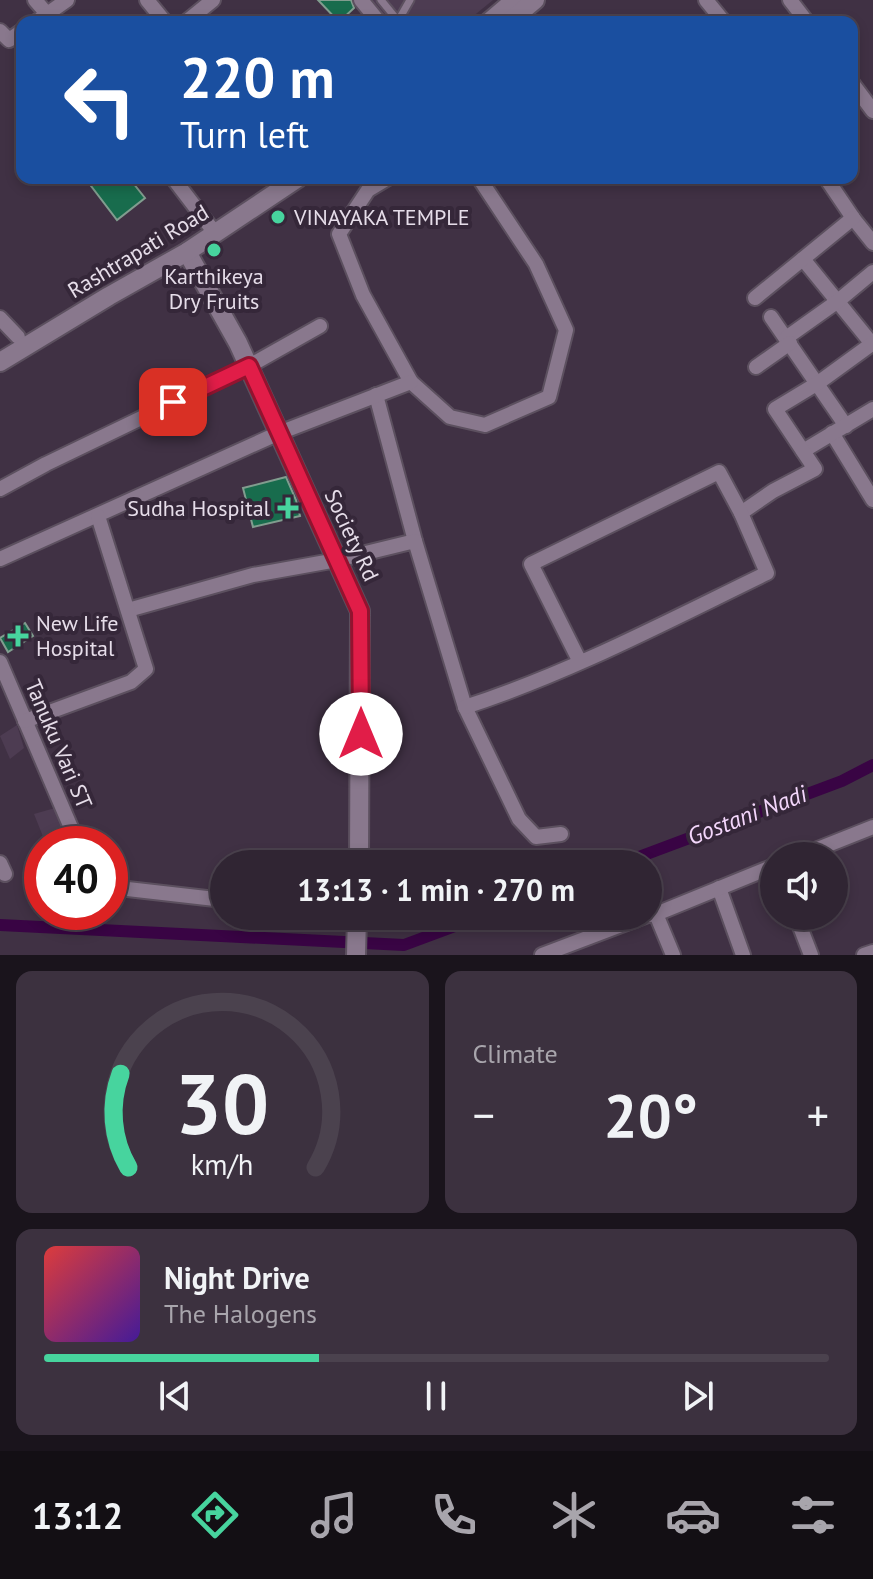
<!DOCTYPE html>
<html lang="en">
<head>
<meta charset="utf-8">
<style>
  body { margin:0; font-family:"PT Sans",sans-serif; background:#3c313f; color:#f1f3f6; height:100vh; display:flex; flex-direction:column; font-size:30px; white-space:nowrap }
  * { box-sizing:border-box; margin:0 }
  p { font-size:26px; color:#a8a5ac }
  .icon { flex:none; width:44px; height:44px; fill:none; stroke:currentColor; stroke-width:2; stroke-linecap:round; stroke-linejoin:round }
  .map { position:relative; height:955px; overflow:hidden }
  .panel { display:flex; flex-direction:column; gap:16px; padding:16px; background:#1a141c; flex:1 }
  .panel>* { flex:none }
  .banner { position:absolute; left:16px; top:16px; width:842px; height:168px; border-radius:16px; box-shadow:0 4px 12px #0003,0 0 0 2px #4b424e; background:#1a4fa0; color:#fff; overflow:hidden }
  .fabs { position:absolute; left:760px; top:842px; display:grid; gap:16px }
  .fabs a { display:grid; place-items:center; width:88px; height:88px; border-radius:50%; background:#302533; box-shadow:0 4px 12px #0003,0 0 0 2px #4b424e; font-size:40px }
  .speed { position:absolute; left:24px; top:826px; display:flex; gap:16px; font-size:40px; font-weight:700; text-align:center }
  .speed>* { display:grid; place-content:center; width:104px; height:104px; border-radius:50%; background:#302533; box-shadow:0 4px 12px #0003,0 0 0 2px #4b424e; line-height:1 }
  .speed .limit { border:12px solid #d22; background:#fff; color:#111 }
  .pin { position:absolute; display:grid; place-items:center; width:68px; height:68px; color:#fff; margin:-34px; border-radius:16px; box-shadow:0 4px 12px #0006 }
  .me { position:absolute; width:88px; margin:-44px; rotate:0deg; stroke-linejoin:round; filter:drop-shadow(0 0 6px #0008) }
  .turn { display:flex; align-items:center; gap:28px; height:168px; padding:0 32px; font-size:36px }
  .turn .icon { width:104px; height:104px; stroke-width:2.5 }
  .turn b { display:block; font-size:56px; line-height:68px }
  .big { font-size:60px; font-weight:800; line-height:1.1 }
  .panel .card { flex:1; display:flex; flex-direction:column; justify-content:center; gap:12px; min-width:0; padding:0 28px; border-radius:16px; background:#3c313f }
  .panel .dial { align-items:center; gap:0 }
  .dial svg { height:208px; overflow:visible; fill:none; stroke:#4b424e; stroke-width:7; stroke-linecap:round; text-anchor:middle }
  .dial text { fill:#f1f3f6; stroke:none }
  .song { display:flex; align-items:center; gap:24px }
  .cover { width:96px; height:96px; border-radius:12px; background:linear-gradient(135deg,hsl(0 70% 55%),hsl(260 70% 35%)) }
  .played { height:8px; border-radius:4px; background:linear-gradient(90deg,#47d49e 35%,#4b424e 35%) }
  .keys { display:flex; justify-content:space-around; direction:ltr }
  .heat { display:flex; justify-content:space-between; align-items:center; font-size:44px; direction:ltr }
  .panel .tiles { flex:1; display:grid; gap:16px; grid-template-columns:1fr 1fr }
  .card:last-child { grid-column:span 2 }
  .trip { position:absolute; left:210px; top:850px; width:452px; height:80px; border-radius:40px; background:#302533; box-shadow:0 4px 12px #0003,0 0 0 2px #4b424e; font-weight:800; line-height:80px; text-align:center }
  .tabs { display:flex; height:128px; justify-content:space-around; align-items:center; background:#130f14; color:#a8a5ac }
  .tabs .icon { width:56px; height:56px }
  .tabs .selected { color:#47d49e }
  .tabs b { font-size:36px; color:#f1f3f6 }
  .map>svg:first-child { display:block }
</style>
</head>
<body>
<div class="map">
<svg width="873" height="955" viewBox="0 0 873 955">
  <rect width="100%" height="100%" fill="#403144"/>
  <g fill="#4d3c52">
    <polygon points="368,0 493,0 466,22 387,22"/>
    <polygon points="17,725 24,748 10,759 0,736"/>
    <polygon points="55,808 66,835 46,844 34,814"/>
  </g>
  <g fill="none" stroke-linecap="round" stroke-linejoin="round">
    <g stroke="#390444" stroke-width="12">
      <polyline points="620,864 842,781 873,765"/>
      <polyline points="0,925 404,945 482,916"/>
    </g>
  </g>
  <g fill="#186c4d" stroke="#819d8f" stroke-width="2">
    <polygon points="318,0 351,0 354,8 339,22"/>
    <polygon points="85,178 129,178 145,198 117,220"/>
    <polygon points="286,477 296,500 300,516 253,527 243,488"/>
    <polygon points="25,623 33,636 8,652 0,638"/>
  </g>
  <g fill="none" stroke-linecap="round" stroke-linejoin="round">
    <g stroke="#5c505f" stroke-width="11">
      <g id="service">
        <polyline points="381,0 399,22"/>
        <polyline points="398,21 410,0"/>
        <polyline points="705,22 716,12"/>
      </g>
    </g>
    <g stroke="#5c505f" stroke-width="18">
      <g id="minor">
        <polyline points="35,0 54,22"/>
        <polyline points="147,0 165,22"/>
        <polyline points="361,0 379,22"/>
        <polyline points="706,0 724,22"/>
        <polyline points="790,0 807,22"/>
        <polyline points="36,22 67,0"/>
        <polyline points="186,22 213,0"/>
        <polyline points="0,31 9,40 22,31"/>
        <polyline points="852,83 873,111"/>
        <polyline points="173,178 215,233"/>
        <polyline points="388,178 368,190 339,234 363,295 411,382 450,417 485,425 549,397 566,330 536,264 479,178"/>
        <polyline points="826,178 853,218 873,243"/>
        <polyline points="803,259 873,345"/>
        <polyline points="755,298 853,218"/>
        <polyline points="771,317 846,426"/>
        <polyline points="0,318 18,337"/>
        <polyline points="786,338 838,301 873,272"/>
        <polyline points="756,367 790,343"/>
        <polyline points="376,395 415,541"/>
        <polyline points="832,433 873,500"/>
        <polyline points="803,451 873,409"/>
        <polyline points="0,489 46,464 249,366 320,326"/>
        <polyline points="741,513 773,491 815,469 775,409 818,383 873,343"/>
        <polyline points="0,559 279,433 411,382"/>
        <polyline points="128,610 253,575 337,560 415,541 465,707 519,819 536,837 561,834"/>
        <polyline points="0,662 78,844"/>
        <path d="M465,707C570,673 668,621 767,573L741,513L719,472L531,564L580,662"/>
        <polyline points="25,721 131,682 146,669 98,516"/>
        <polyline points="800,856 873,827"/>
        <polyline points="0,863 5,874"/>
        <polyline points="110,887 224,900"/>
        <polyline points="719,888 743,955"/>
        <polyline points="656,914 673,955"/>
        <polyline points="648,915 656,914 774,866"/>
        <polyline points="796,916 811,955"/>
        <polyline points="542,955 645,916"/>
        <polyline points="864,955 873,952"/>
      </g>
    </g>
    <g stroke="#5c505f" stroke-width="22">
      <g id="tertiary">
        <polyline points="489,22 515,0"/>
        <polyline points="509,22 535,0"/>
        <polyline points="187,252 238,343 360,611 359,864"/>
        <polyline points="0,362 109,296 187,252 298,178"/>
        <polyline points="356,955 357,916"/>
      </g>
    </g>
    <use href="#service" stroke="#89788d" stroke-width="7"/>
    <use href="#minor" stroke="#89788d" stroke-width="14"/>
    <use href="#tertiary" stroke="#89788d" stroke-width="18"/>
  </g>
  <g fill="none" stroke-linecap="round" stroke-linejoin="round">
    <g stroke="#92132f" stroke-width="20">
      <polyline id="route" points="173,402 249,366 360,611 361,734"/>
    </g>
    <use href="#route" stroke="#e11d48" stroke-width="14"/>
  </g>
  <g fill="#47d49e" stroke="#352739" stroke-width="3">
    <circle cx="278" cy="217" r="8"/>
    <circle cx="214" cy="250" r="8"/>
    <path d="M284 496h8v8h8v8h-8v8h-8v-8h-8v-8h8z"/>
    <path d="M14 624h8v8h8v8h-8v8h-8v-8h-8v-8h8z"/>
  </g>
  <g text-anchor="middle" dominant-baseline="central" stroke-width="8" stroke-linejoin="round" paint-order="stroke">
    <g font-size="22" fill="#e6dde9" stroke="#352739" text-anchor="start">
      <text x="294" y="217">VINAYAKA TEMPLE</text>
      <text x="214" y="276" text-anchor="middle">Karthikeya<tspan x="214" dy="25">Dry Fruits</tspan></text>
      <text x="270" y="508" text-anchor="end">Sudha Hospital</text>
      <text x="36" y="623">New Life<tspan x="36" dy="25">Hospital</tspan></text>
    </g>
    <g font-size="22" fill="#e6dde9" stroke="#352739">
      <text transform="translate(138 251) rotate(-31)">Rashtrapati Road</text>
      <text transform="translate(352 535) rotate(65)">Society Rd</text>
      <text transform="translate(59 744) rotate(67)">Tanuku Vari ST</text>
    </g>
    <g font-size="24" font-style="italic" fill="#f4d7fc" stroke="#352739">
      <text transform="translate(747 815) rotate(-21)">Gostani Nadi</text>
    </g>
  </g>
</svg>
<div class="fabs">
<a><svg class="icon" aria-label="sound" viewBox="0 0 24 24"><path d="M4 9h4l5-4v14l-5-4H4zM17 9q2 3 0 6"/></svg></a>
</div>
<div class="speed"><div class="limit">40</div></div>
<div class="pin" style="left:173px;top:402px;background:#d93025"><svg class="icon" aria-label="arrive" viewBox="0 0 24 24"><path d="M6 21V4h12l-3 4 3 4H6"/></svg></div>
<svg class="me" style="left:361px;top:734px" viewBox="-20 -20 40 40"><circle r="19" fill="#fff"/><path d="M0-13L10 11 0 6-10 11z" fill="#e11d48"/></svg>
<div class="trip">13:13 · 1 min · 270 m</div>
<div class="banner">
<div class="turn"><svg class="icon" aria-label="left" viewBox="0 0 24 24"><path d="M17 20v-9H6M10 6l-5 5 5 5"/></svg><div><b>220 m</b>Turn left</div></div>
</div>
</div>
<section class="panel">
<div class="tiles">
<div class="card dial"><svg viewBox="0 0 100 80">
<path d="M14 69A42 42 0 1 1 86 69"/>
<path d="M14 69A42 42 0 0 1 11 33" stroke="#47d49e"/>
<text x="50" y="56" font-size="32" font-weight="700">30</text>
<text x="50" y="72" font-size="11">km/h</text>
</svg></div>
<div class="card"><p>Climate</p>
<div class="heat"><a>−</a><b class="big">20°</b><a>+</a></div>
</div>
<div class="card">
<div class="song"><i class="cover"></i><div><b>Night Drive</b><p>The Halogens</p></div></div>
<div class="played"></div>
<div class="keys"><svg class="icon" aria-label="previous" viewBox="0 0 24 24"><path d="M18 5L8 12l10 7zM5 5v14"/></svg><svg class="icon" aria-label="pause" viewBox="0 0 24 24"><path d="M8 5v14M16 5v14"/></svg><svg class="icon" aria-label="next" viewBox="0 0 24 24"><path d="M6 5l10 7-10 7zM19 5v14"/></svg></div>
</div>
</div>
</section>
<nav class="tabs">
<b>13:12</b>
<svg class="icon selected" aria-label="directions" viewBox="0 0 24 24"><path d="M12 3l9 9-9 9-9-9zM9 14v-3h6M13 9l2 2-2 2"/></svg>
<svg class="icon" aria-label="music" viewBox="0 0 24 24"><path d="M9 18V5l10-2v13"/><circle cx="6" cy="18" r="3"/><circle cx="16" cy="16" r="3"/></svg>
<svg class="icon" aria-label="phone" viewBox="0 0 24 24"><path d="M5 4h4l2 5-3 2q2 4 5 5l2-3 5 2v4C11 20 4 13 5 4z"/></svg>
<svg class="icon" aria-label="climate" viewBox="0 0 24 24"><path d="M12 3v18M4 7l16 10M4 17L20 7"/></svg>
<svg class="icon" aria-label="car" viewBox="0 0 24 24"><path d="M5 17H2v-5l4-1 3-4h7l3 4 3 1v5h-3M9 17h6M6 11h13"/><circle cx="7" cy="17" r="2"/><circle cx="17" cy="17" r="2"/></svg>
<svg class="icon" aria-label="filters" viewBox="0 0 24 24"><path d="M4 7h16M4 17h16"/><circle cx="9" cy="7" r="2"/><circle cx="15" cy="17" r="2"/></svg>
</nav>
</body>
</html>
